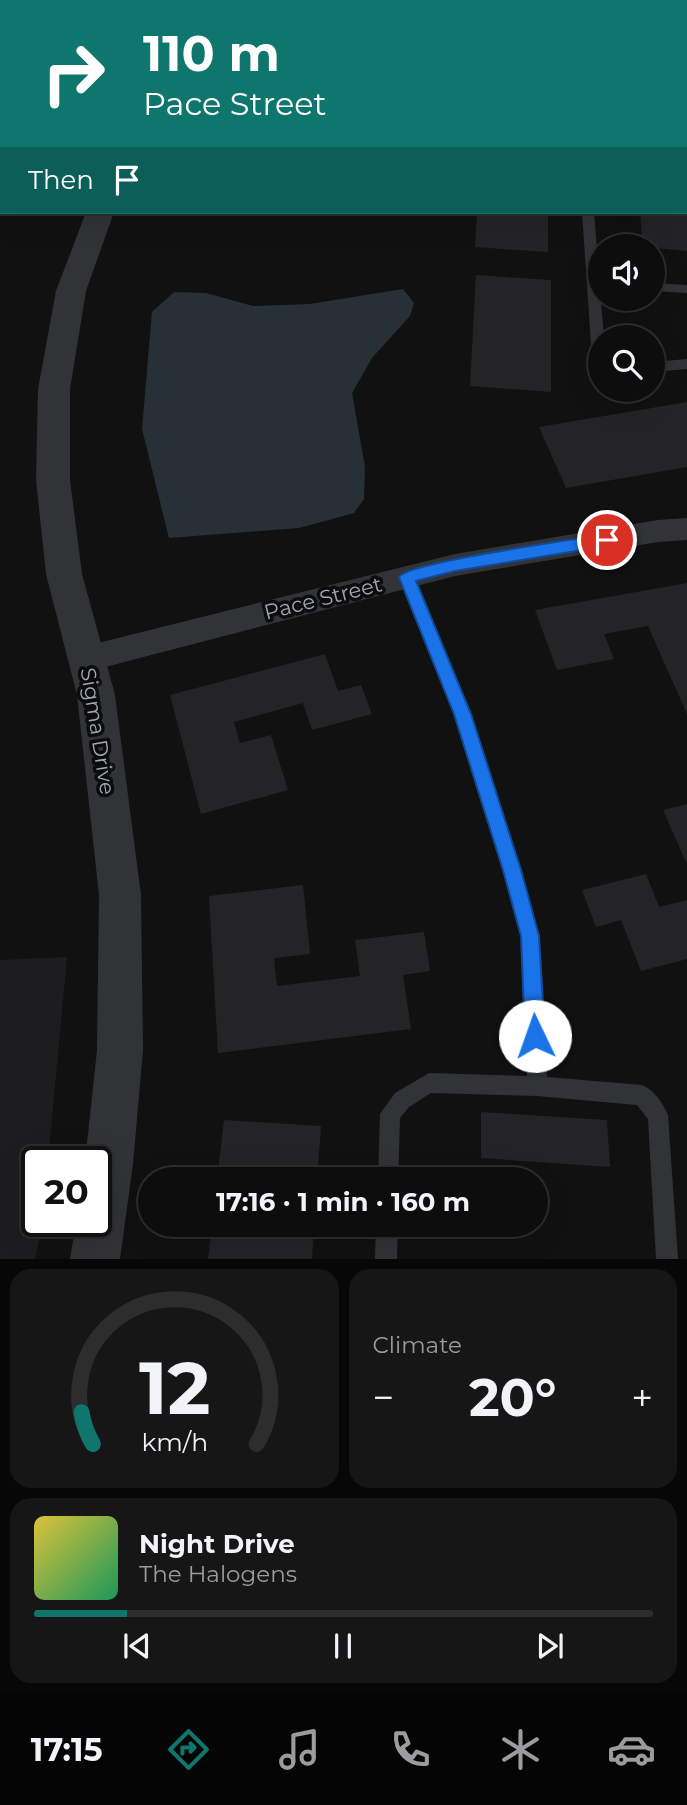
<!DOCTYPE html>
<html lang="en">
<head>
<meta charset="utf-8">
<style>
  body { margin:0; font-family:Montserrat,sans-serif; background:#161617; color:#f1f3f6; height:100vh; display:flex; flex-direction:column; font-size:26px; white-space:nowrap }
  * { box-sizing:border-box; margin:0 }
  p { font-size:23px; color:#9a9c9e }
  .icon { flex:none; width:38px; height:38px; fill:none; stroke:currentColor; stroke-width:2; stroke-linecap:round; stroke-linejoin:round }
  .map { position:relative; height:1259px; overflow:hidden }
  .drawer { display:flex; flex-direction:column; gap:10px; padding:10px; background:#070708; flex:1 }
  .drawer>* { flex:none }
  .hud { position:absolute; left:0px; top:0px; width:688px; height:214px; box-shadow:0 7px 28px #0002,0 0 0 2px #2d2d2e; background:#0f766e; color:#fff; overflow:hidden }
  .tools { position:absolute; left:588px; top:234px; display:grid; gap:14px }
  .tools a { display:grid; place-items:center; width:77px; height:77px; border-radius:50%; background:#0d0d0e; box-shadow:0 7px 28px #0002,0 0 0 2px #2d2d2e; font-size:35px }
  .speed { position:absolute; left:21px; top:1146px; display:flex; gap:14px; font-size:35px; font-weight:700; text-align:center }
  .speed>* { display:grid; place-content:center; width:91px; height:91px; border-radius:50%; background:#0d0d0e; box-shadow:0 7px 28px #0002,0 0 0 2px #2d2d2e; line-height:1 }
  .speed .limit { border:4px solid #111; border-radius:10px; background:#fff; color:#111 }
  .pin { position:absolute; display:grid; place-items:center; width:60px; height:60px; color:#fff; margin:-30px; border:4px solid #fff; border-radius:50%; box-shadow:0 2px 7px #0007 }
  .me { position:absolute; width:77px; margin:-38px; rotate:357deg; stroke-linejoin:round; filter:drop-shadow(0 0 5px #0008) }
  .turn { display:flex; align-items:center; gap:24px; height:147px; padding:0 28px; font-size:32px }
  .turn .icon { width:91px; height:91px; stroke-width:2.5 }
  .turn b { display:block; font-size:49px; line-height:60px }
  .then { display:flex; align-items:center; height:66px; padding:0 28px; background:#0003; gap:14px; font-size:26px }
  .big { font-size:52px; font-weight:700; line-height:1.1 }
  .drawer .widget { flex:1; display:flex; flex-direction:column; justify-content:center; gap:10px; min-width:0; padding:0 24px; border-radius:21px; background:#161617 }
  .drawer .dial { align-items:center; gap:0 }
  .dial svg { height:182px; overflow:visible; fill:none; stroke:#2d2d2e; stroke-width:7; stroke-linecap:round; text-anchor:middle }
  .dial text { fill:#f1f3f6; stroke:none }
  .song { display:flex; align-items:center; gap:21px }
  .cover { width:84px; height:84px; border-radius:10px; background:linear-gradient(135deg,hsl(50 70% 55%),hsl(150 70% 35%)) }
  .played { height:7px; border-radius:4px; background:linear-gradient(90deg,#0f766e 15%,#2d2d2e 15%) }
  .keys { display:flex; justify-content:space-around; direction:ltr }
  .heat { display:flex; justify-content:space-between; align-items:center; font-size:38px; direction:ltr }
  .drawer .tiles { flex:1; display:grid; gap:10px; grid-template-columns:1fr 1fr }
  .widget:last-child { grid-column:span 2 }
  .trip { position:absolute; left:138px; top:1167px; width:410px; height:70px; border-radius:35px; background:#0d0d0e; box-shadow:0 7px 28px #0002,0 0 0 2px #2d2d2e; font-weight:700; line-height:70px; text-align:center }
  .tab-bar { display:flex; height:112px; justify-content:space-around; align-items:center; background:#050506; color:#9a9c9e }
  .tab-bar .icon { width:49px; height:49px }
  .tab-bar .selected { color:#0f766e }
  .tab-bar b { font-size:32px; color:#f1f3f6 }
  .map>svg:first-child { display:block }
</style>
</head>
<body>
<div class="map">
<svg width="687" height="1259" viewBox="0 0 687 1259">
  <rect width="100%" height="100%" fill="#111112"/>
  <polygon fill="#1d1d1f" points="67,957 48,1162 37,1162 37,1222 43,1222 35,1259 0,1259 0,960"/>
  <polygon fill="#273036" points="403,289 414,303 410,316 372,358 352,393 365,467 364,499 354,513 299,528 169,538 142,429 152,312 174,292 206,293 253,306 310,304"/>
  <g fill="#242426">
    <polygon points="477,212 548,212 548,252 475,247"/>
    <polygon points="640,212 687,212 687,251 643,247"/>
    <polygon points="476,275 551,280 551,392 470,386"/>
    <polygon points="687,402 687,467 566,488 539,427"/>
    <polygon points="687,583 687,714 648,626 604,634 614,659 557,670 535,610"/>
    <polygon points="325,654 338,691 361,685 372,714 312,730 303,703 234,722 240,743 271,735 288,790 201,814 170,695"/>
    <polygon points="687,804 687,864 663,810"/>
    <polygon points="646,874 659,907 687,900 687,959 641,971 621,920 596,927 582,890"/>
    <polygon points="303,885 310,954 274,958 277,986 360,976 355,940 424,932 430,971 403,975 411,1029 218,1053 209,896"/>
    <polygon points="481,1112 607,1120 610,1167 481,1158"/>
    <polygon points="224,1120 321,1126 317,1180 217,1180"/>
    <polygon points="212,1225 314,1225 312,1259 208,1259"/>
  </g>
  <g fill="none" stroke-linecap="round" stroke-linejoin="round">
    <g fill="#323337" fill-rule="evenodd">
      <polygon points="582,212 594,212 604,338 600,338 600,378 593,373"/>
      <polygon points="653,283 687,285 687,293 653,291"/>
      <polygon points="687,359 687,369 653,372 653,362"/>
      <path d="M406,571L411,573L414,577L470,714L521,870L539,936L547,1077L642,1085C654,1090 663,1103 668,1115L678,1259H656L648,1119L637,1105L537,1096L431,1093L409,1107L400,1118L398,1180H378L380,1114L395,1093L429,1073L527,1076L521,936L503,870L454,714L398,577L401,573Z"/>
      <polygon points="376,1225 398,1225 397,1259 375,1259"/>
    </g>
    <g fill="#323337" fill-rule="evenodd">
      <polygon points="516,0 534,0 515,2"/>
      <rect x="686" y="78" width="1" height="12"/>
      <polygon points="687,518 687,540 658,542 455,576 86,672 75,668 71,659 75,650 86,646 455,554 658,520"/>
    </g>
    <g fill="#323337" fill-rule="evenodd">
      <polygon points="218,0 240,0 217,2"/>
      <polygon points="86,212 114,212 86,291 70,389 70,480 82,574 115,695 141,895 143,1050 133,1164 120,1259 70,1259 76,1222 96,1222 96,1162 85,1162 97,1050 99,895 77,695 46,574 36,480 38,389 56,291"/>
    </g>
  </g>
  <path fill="#1a73e8" stroke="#114b97" stroke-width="2" d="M607,534L615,540L607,546L455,571L416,581L471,714L521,870L539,936L545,1036L542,1043L535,1046L528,1043L525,1036L521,936L503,870L454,714L399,577C408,562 579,539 607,534Z"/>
  <g text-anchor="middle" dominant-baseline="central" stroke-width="7" stroke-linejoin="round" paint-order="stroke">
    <g font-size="21" fill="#a1a7b4" stroke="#0c0c0d">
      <text transform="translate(323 598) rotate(-14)">Pace Street</text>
      <text transform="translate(98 731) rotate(81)">Sigma Drive</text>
    </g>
  </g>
</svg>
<div class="tools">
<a><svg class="icon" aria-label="sound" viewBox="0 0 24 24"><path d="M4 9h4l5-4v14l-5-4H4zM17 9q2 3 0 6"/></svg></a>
<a><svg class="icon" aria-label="search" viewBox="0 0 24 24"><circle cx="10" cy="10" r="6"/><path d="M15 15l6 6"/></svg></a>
</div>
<div class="speed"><div class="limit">20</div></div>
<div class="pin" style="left:607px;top:540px;background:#d93025"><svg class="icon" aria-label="arrive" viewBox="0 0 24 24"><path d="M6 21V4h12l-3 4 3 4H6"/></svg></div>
<svg class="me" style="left:535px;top:1036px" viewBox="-20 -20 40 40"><circle r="19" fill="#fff"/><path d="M0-13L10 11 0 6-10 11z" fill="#1a73e8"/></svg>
<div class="trip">17:16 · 1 min · 160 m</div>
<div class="hud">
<div class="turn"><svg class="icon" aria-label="right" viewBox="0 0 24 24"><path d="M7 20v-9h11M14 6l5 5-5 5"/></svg><div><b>110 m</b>Pace Street</div></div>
<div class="then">Then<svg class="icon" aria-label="arrive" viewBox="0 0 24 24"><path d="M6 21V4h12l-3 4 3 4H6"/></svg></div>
</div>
</div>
<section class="drawer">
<div class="tiles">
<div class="widget dial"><svg viewBox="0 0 100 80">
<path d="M14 69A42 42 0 1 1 86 69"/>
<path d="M14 69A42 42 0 0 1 9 55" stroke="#0f766e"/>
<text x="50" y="56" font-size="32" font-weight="700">12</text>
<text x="50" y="72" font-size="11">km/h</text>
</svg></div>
<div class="widget"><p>Climate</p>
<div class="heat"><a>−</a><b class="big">20°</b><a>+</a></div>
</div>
<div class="widget">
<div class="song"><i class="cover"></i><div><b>Night Drive</b><p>The Halogens</p></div></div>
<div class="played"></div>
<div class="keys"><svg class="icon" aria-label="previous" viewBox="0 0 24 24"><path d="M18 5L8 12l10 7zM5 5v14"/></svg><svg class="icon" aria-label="pause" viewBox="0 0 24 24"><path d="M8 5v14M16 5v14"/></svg><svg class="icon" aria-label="next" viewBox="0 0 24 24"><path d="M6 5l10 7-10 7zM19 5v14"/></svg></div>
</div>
</div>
</section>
<nav class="tab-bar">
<b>17:15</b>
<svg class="icon selected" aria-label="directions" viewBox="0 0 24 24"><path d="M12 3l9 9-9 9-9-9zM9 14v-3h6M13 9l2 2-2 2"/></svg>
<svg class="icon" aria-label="music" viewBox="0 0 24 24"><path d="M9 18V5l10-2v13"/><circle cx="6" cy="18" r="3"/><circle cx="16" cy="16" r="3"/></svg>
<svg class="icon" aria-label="phone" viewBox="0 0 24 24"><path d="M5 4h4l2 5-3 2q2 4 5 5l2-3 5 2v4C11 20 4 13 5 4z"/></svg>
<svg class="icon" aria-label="climate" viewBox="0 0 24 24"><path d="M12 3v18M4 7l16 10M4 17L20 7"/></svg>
<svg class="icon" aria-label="car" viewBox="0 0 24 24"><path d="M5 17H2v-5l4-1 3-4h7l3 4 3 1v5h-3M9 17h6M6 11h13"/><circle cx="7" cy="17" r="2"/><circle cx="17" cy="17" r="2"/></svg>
</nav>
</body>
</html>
